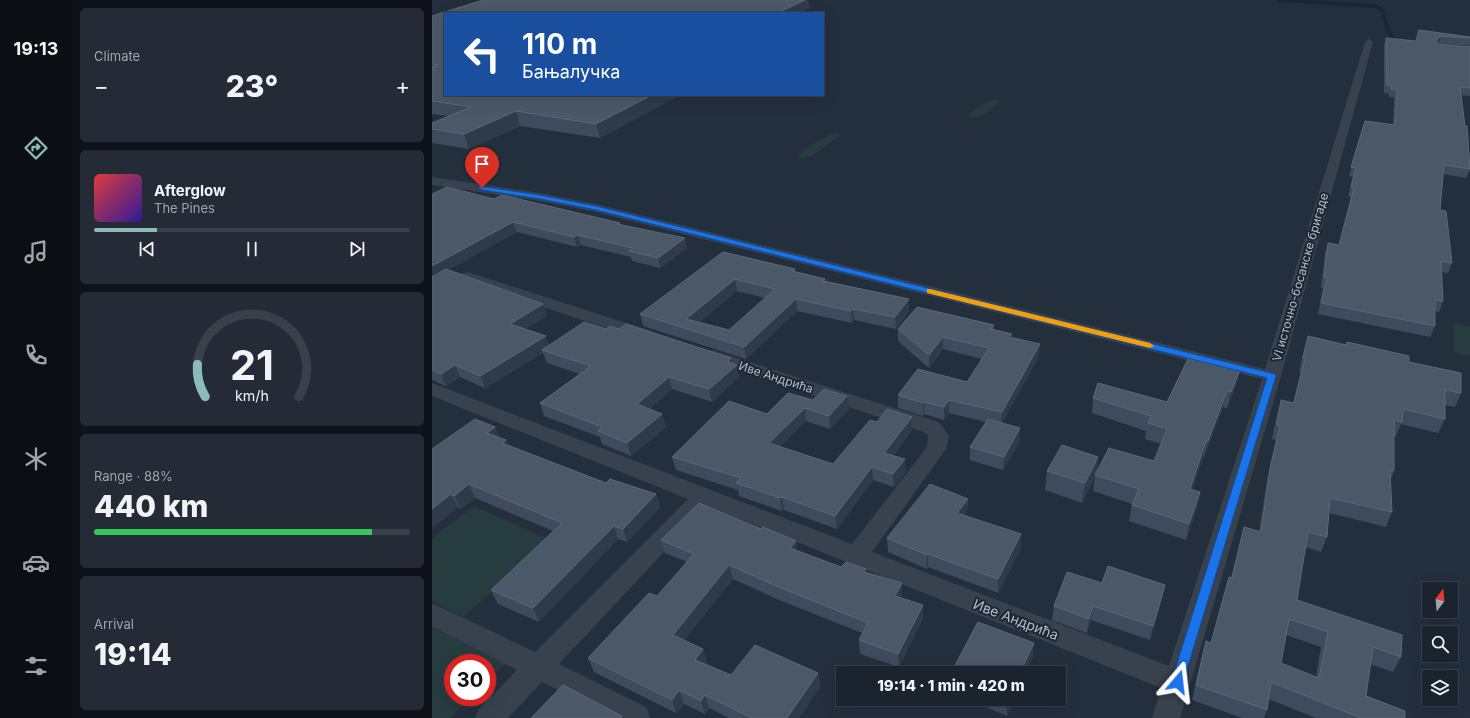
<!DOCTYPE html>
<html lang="en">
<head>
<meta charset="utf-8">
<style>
  body { margin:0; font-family:Inter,sans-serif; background:#242b36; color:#f1f3f6; height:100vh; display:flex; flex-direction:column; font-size:15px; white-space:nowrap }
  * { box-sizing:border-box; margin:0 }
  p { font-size:13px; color:#a0a4aa }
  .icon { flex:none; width:22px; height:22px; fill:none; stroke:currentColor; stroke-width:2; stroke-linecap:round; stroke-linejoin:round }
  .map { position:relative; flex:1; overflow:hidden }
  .side { display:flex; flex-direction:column; gap:8px; padding:8px; background:#0f1319; width:360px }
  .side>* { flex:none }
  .guide { position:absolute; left:12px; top:12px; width:380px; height:84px; border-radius:0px; box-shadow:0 4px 16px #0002,0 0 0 1px #39404a; background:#1a4fa0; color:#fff; overflow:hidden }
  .needle { width:26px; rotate:16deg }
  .tools { position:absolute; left:990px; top:582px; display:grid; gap:8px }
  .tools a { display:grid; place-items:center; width:36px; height:36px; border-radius:0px; background:#1b232e; box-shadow:0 4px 16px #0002,0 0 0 1px #39404a; font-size:20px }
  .speed { position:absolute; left:12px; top:654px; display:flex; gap:8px; font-size:20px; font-weight:700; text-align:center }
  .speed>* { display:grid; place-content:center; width:52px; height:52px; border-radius:50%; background:#1b232e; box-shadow:0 4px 16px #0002,0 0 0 1px #39404a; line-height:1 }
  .speed .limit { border:6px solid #d22; background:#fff; color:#111 }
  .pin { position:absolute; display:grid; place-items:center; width:34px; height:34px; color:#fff; margin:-41px -17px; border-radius:50% 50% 50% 0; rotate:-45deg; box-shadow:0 0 4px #0007 }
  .pin .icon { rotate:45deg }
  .me { position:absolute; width:44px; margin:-22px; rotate:17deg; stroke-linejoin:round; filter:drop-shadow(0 0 3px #0008) }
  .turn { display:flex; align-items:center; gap:14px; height:84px; padding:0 12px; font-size:18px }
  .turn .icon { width:52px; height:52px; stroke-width:2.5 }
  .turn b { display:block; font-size:28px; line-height:34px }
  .big { font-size:30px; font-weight:800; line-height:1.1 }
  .side .tile { flex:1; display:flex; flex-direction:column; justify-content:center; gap:6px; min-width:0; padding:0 14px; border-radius:6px; background:#242b36 }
  .side .dial { align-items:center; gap:0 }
  .dial svg { height:104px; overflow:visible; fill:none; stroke:#39404a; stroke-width:7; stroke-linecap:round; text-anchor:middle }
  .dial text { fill:#f1f3f6; stroke:none }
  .song { display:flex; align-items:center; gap:12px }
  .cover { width:48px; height:48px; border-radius:6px; background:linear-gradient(135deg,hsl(0 70% 55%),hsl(250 70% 35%)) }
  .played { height:4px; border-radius:2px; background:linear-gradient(90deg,#8bbbb9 20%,#39404a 20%) }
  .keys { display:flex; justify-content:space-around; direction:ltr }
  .heat { display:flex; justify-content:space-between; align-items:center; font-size:22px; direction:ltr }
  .charge { height:6px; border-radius:3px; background:linear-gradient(90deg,#34c759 88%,#39404a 0) }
  .trip { position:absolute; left:404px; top:666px; width:230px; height:40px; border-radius:0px; background:#1b232e; box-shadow:0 4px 16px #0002,0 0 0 1px #39404a; font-weight:800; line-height:40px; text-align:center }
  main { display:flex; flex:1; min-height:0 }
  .tab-bar { display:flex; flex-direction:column; width:72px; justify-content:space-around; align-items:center; background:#0b0e12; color:#a0a4aa }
  .tab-bar .icon { width:28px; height:28px }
  .tab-bar .active { color:#8bbbb9 }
  .tab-bar b { font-size:18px; color:#f1f3f6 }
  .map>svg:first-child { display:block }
</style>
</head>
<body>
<main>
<nav class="tab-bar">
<b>19:13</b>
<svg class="icon active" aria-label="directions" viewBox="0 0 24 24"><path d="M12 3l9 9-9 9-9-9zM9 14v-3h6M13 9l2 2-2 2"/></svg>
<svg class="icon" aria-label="music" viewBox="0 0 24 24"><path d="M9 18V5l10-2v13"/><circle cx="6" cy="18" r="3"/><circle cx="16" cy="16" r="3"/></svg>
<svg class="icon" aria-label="phone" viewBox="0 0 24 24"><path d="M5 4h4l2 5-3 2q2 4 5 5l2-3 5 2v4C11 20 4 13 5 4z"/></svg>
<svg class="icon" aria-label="climate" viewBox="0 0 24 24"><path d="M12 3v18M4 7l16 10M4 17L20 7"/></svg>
<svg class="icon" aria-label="car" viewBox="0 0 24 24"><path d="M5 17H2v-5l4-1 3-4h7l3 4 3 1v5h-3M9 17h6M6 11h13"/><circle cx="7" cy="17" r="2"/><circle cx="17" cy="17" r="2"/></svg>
<svg class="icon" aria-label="filters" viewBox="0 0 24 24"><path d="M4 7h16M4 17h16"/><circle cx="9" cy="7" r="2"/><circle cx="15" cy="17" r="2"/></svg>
</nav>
<section class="side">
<div class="tile"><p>Climate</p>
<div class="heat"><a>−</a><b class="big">23°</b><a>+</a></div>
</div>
<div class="tile">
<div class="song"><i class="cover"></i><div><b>Afterglow</b><p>The Pines</p></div></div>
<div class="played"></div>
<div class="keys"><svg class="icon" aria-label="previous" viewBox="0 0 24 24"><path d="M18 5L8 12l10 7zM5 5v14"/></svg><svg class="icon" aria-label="pause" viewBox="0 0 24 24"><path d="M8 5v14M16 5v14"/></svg><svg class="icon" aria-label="next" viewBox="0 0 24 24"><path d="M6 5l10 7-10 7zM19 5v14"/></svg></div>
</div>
<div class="tile dial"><svg viewBox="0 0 100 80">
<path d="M14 69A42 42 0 1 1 86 69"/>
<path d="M14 69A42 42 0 0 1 8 44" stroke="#8bbbb9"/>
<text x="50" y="56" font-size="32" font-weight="700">21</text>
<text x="50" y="72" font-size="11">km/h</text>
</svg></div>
<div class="tile"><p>Range · 88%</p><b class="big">440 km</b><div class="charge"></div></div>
<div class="tile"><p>Arrival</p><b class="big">19:14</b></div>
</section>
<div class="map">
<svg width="1038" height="718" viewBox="0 0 1038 718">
  <rect width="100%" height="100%" fill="#242f3e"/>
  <g fill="#263c3f">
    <path d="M562,99L568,101C562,108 546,120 536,117C540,108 554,103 562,99Z"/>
    <path d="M406,134L408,135C399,141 379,161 368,158L367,154C378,147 393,134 406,134Z"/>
    <polygon points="1021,323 1038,327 1038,356 1022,352"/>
    <polygon points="42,506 118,540 31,617 0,601 0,538"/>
    <polygon points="0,619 78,659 55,681 55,663 21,663 21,697 39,697 18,718 0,718"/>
  </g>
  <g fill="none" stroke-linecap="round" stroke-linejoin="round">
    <path stroke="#17263c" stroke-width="3.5" d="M847,0L943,6L951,10C954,24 955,37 969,43"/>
    <g fill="#38414e" fill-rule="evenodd">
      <polygon points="937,39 941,42 849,376 748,718 720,718 729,688 275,506 127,664 214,707 218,716 217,718 180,718 110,682 76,718 43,718 47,709 85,670 0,626 0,603 103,652 256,499 0,396 0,383 420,544 495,447 496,435 492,432 271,359 268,355 271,351 277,350 283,351 506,422 511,427 517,436 514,449 440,552 737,666 830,379 164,212 108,201 0,185 0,177 108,193 164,204 833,369 933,42"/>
      <polygon points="36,272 219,331 222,335 219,339 213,340 207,339 30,280 28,277 30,274"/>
    </g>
  </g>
  <g fill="#3f4b5c" fill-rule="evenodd">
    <polygon points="51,0 376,0 377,9 13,13 13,95 248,95 168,138 88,126 37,149 0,143 0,123 17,116 0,114 0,16"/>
    <polygon points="987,30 1038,37 1038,46 1007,43 1006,43 1038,47 1038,96 1029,95 1038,169 1034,178 1011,174 1008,210 1020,263 1016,273 1009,272 1011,301 1007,312 1003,311 1003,326 998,337 886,314 891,288 889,288 893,253 896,243 907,245 919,197 916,197 921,177 917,176 933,121 961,125 962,97 957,97 957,94 952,93 952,45 954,38 984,41"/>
    <polygon points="0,194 62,199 188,223 188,225 255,248 228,268 200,261 199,257 149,245 145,247 85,232 16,270 111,304 115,316 93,329 117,345 174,329 187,329 299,358 300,363 307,377 280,402 240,389 218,409 234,427 199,456 170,444 168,437 112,416 108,403 148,374 115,363 111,353 53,388 28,377 14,386 0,380"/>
    <path d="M291,252L363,269L364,272L393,279L394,281L477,299V311L464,329L422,320L420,323L365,311L314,359L211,326L208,314ZM305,291L333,298L297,330L267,322Z"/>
    <polygon points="562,325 562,330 580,338 607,356 570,423 588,428 588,441 571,470 538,460 538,447 554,422 517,413 512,420 492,414 491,416 466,408 466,395 535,382 550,359 511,349 497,368 466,341 466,329"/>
    <path d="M876,336L914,345L915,342L977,362L1029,393L1023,407L1013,405V419L1006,433L969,424L964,436H962V471L958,481L960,512L954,527L897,513L895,537L889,552L873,547L865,600L969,657L961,672L938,664L934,696L973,718H884L836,699L835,710L832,718H810L760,700L770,656L774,641L779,643L797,577L799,578L812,527L827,532L835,479L844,440L840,439L845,414L849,400L861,403L869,372L867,371L872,350ZM854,635L889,647L884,677L849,663Z"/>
    <polygon points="808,370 804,385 795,408 791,407 772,457 771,457 760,490 768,492 765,508 754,540 697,521 700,504 661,491 663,477 650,503 613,490 615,471 666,457 664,474 722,461 729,444 713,439 714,431 660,413 661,398 735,402"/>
    <polygon points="381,400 417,409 398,429 374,421 348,447 401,464 445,422 480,417 480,430 461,456 474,472 462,487 441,480 405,529 352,510 350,511 307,496 306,490 244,470 240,457 335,414"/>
    <polygon points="63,427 67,437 74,440 76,445 174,483 224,494 228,508 195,542 186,539 107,622 66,604 59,590 121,531 43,498 29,509 26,507 0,528 0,449"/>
    <polygon points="536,499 535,512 533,515 589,548 566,593 496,567 495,569 456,552 455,538"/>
    <polygon points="329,529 364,541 365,551 409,567 434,572 470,583 470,598 491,605 491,618 467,667 428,654 427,640 430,633 345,599 301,579 252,640 275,662 274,664 299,675 386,673 388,687 367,718 297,718 277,708 273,714 252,704 244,713 162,672 156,658 225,596 255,562 233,553 229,540"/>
    <polygon points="670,583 733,585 730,599 718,640 659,620 655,633 620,620 622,606"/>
    <polygon points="535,699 582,699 575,716"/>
  </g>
  <g fill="#2f3b4b">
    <polygon points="373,0 376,0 377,9 369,13 346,13"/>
    <polygon points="1009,36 1007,43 1002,47 1004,40"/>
    <polygon points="220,95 248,95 168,138 164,124"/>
    <polygon points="84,111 88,126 37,149 32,134"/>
    <polygon points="81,222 85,232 0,279 0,266"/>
    <polygon points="146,235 149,245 145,247 142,237"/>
    <polygon points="253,238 255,248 228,268 226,258"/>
    <polygon points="303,279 305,291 256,330 254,319"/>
    <polygon points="364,299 365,311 314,359 312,347"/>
    <polygon points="477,299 477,311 464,329 463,317"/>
    <polygon points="111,304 115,316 82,336 78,324"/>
    <polygon points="421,309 422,320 420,323 419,311"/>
    <polygon points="114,336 118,348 110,350 111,353 53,388 48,376"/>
    <polygon points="511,337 511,349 497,368 497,355"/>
    <polygon points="608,344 607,356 569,425 570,412"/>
    <polygon points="299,358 301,368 305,365 307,377 280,402 277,389 296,362"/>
    <polygon points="23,365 28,377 14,386 9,374"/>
    <polygon points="808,370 804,385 795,408 799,392"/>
    <polygon points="237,377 240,389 209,417 205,404"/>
    <polygon points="795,391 791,407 772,457 776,441"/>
    <polygon points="415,396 417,409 398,429 397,416"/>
    <polygon points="517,400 517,413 512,420 512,407"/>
    <polygon points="492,402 492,414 491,416 491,403"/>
    <polygon points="373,408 374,421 339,456 337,443"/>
    <polygon points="230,414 234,427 199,456 195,443"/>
    <polygon points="480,417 480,430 453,466 452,453"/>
    <polygon points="63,427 68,440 55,433"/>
    <polygon points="588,428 588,441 571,470 572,457"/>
    <polygon points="74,440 79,453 70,443"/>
    <polygon points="774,441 771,457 754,505 758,489"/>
    <polygon points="666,457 663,477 650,503 653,483"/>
    <polygon points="473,459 474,472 462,487 461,474"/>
    <polygon points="440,467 441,480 405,529 403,516"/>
    <polygon points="37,484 43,498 29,509 22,496"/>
    <polygon points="768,492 765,508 754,540 757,524"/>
    <polygon points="19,494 26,507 0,528 0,509"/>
    <polygon points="224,494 228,508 195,542 191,529"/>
    <polygon points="350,497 352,510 350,511 348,498"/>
    <polygon points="536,499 535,512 525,526 525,513"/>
    <polygon points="182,526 186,539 107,622 101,608"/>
    <polygon points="589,534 589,548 566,593 566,579"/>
    <polygon points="364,541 366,555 358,548"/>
    <polygon points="496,554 496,567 495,569 495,555"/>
    <polygon points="297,565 301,579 245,649 241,635"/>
    <polygon points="470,583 470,597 464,609 463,596"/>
    <polygon points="733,585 730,599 718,640 721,626"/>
    <polygon points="491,605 491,618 467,667 466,654"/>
    <polygon points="661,606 659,620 655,633 657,619"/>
    <polygon points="602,643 601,657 593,673 588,673"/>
    <polygon points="271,649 275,662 267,673 263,660"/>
    <polygon points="386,673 388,687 367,718 355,718"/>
    <polygon points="247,690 252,704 244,713 240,700"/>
    <polygon points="273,695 277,708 273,714 269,701"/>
    <polygon points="577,699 582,699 575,716 575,702"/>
  </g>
  <g fill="#4b5868" stroke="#5c6777" fill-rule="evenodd">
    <polygon points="51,0 373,0 346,13 13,13 13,95 220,95 164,124 84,111 32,134 0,129 0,123 39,107 0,101 0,67 6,65 0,64 0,16"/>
    <polygon points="987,30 1038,37 1038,38 1009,36 1004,40 1006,44 1038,47 1038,88 1028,87 1033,126 1035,126 1038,169 1012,165 1008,210 1014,211 1020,263 1009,261 1011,301 1003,300 1003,326 889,303 895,278 892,277 896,243 907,245 922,188 919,187 924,168 919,167 933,121 963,125 965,90 959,89 960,86 955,85 954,38 984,41"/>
    <polygon points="15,187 62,199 70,195 188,223 185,224 253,238 226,258 197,251 201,248 146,235 142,237 81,222 0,266 0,194"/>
    <path d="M291,252L363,269L360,271L393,279L391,281L477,299L463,317L421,309L419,311L364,299L312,347L208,314ZM303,279L343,289L297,330L254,319Z"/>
    <polygon points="14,269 111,304 78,324 114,336 48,376 23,365 9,374 0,370 0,277"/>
    <polygon points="485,307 562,325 559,329 580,334 577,337 608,344 570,412 517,400 512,407 492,402 491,403 466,395 486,369 535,382 557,348 511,337 497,355 466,329"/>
    <polygon points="152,322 174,329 178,326 187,329 194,324 299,358 296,362 305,365 277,389 237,377 205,404 230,414 195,443 166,431 170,427 108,403 159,366 110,350"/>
    <path d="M876,336L914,345L915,342L977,356V362L1029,373V393L1013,390V419L971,409L970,422L962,420V471L958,470L960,512L898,498L895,537L876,532L865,600L970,635L969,657L941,647L934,696L973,711V718H929L839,682L835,710L764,685L774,641L779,643L797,577L800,578L812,527L829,532L839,464L848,426L845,425L849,400L862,403L873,358H871ZM857,619L896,632L887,678L849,663Z"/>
    <polygon points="757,357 808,370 799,392 795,391 776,441 774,441 758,489 768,492 757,524 700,505 707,489 663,475 677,448 722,461 735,429 716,423 719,416 661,398 666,383 735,402"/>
    <polygon points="392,389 415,396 397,416 373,408 337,443 401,464 438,420 445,422 455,409 480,417 452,453 473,459 461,474 440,467 403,516 350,497 348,498 304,483 309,478 240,457 297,401 335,414 356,393 381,400"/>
    <polygon points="43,419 63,427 55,433 74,440 70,443 174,483 178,479 224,494 191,529 182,526 101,608 59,590 130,523 37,484 22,496 19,494 0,509 0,449"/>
    <polygon points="556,419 588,428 572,457 538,447"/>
    <polygon points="630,445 666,457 653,483 615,471"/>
    <polygon points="498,484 536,499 525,513 589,534 566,579 496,554 495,555 455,538"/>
    <polygon points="267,503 329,529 331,527 364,541 358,548 409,567 414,562 434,569 432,572 470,583 463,596 491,605 466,654 427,640 436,623 342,585 297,565 241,635 271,649 263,660 299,675 323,645 386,673 355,718 320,718 273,695 269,701 247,690 240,700 156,658 217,593 225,596 262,554 229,540"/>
    <polygon points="676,566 733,585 721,626 661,606 657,619 622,606 635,572 670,583"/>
    <polygon points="546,622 602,643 588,673 519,673"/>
    <polygon points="131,685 190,716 188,718 99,718"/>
    <polygon points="568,699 577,699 575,702"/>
  </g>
  <polygon fill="#1a73e8" stroke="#114b97" points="47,186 108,195 164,206 843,374 844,376 750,686 746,688 741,686 739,682 835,378 164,210 108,199 50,190 47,189"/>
  <polygon fill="#f59e0b" points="495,289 498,289 718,343 722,346 718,348 495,293"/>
  <g text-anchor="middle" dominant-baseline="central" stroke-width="4" stroke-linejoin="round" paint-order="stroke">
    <g font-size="12" fill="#b4bcc9" stroke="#1d2633">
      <text transform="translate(868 277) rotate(-74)">VI источно-босанске бригаде</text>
      <text transform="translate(344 377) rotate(18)">Иве Андрића</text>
    </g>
    <g font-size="14" fill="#b4bcc9" stroke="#1d2633">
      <text transform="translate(584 619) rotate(21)">Иве Андрића</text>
    </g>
  </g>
</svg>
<div class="tools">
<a><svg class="needle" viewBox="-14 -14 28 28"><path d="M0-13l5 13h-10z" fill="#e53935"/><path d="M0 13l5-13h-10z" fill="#a0a4aa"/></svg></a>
<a><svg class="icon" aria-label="search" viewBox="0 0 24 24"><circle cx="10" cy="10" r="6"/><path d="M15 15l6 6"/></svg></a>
<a><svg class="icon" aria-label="layers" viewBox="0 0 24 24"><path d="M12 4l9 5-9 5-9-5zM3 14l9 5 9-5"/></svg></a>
</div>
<div class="speed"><div class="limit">30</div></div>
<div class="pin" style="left:50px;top:188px;background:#d93025"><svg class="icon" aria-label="arrive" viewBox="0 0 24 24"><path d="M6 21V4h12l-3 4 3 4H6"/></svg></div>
<svg class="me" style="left:746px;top:682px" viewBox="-20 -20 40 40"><path d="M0-17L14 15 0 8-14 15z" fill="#1a73e8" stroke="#fff" stroke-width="4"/></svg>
<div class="trip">19:14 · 1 min · 420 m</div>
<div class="guide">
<div class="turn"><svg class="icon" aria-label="left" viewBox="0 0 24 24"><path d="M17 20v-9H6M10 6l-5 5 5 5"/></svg><div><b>110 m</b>Бањалучка</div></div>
</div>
</div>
</main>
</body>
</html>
